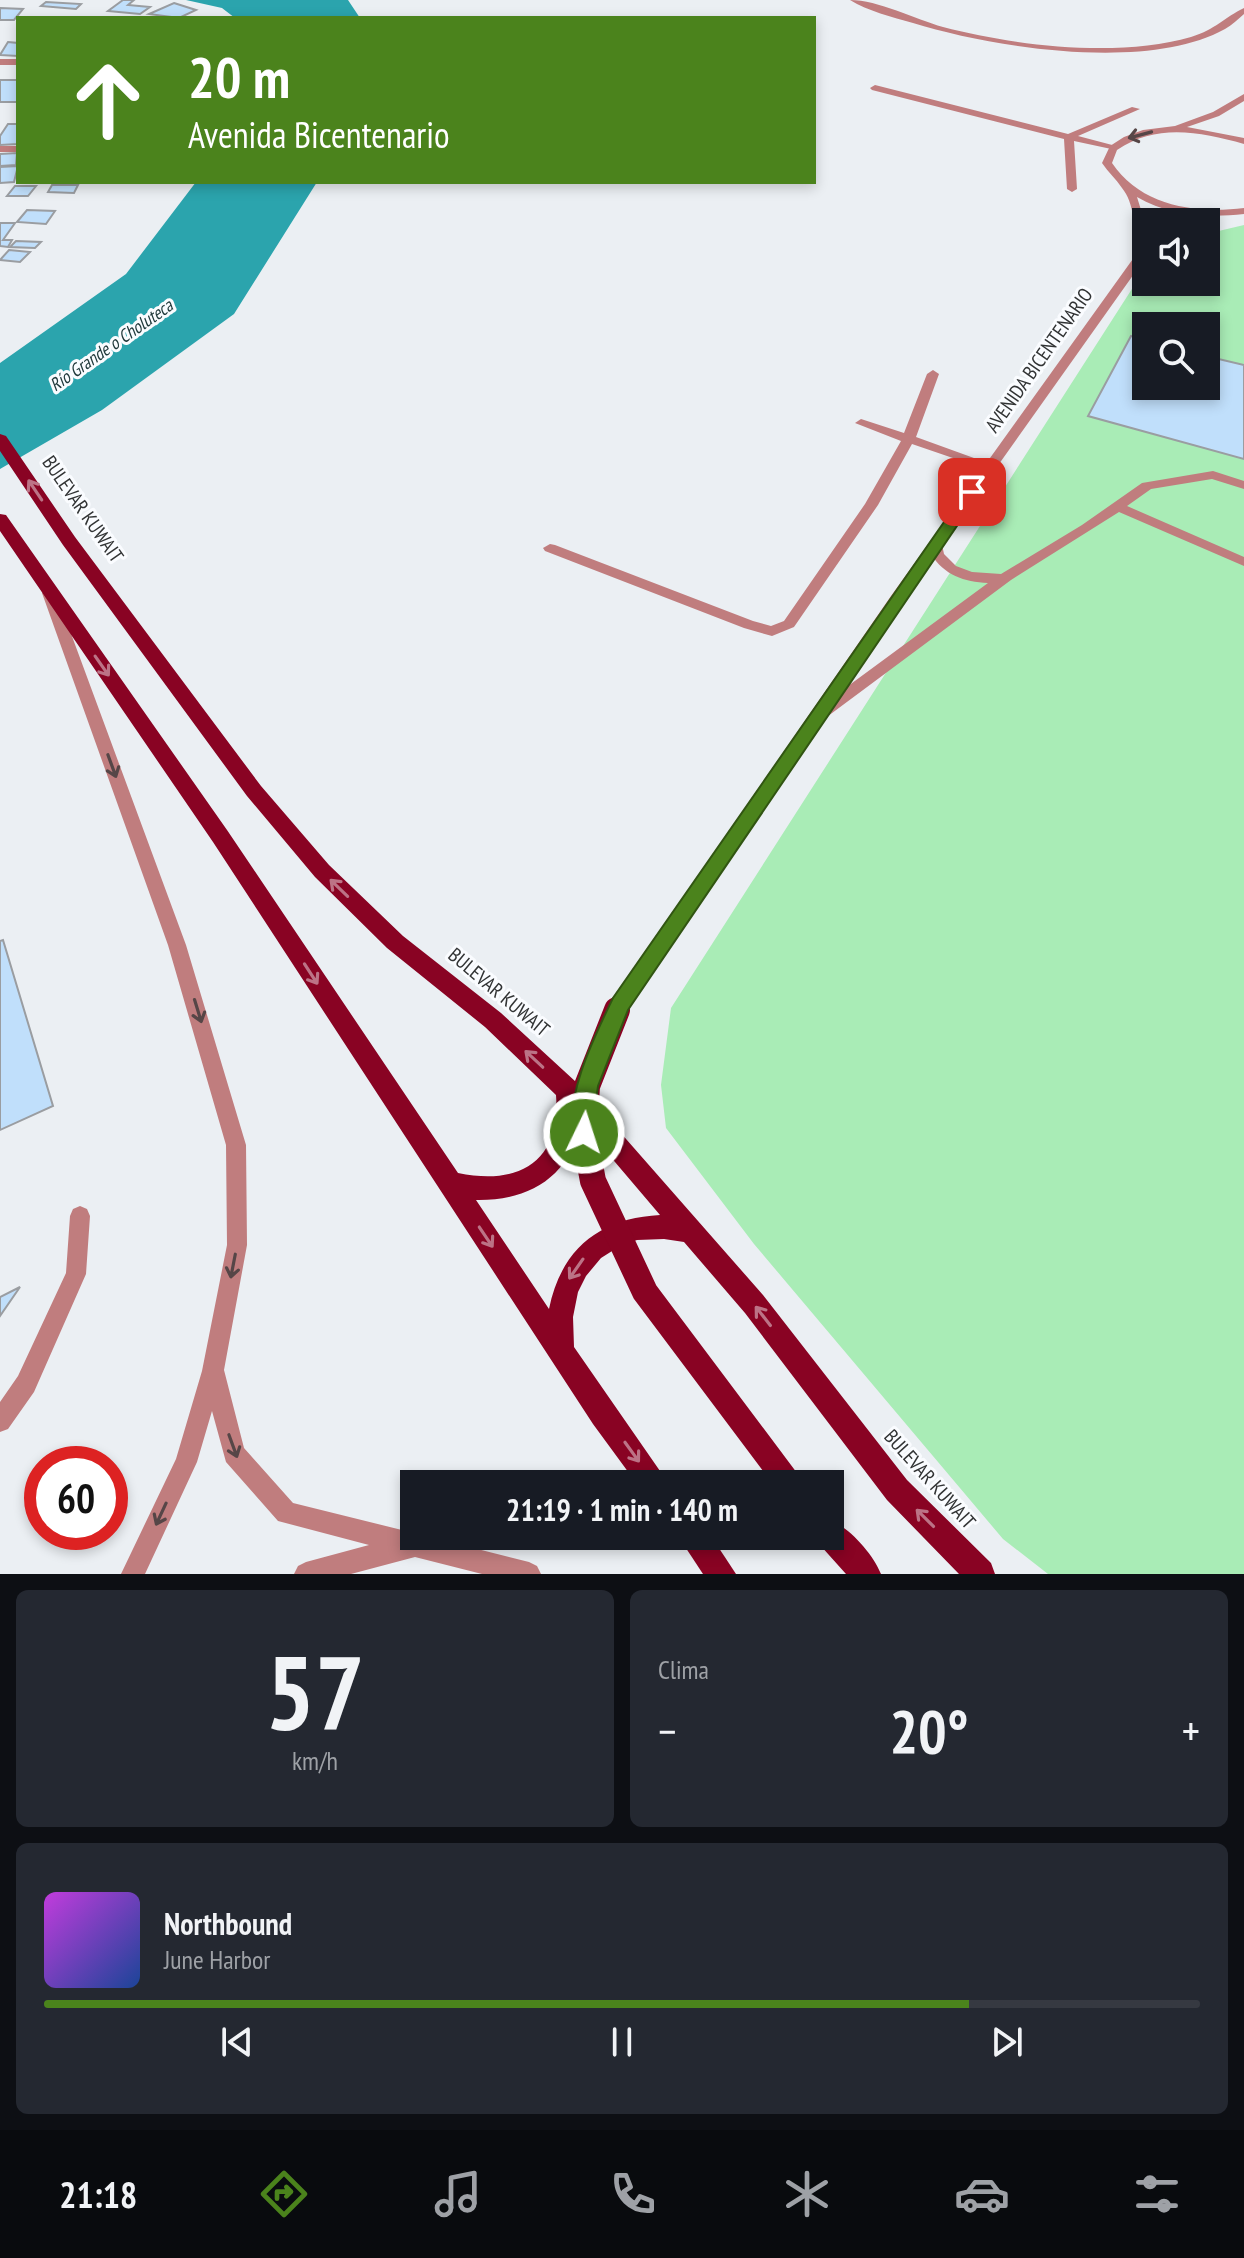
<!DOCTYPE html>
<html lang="es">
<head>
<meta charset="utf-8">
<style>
  body { margin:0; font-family:"PT Sans Narrow",sans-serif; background:#242831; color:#f1f3f6; height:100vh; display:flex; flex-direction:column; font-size:30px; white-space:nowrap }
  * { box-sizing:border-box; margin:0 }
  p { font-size:26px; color:#9ea1a6 }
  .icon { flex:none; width:44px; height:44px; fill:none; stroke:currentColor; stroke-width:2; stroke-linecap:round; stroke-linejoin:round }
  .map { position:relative; height:1574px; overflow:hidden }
  .details { display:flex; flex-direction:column; gap:16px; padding:16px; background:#0d0f14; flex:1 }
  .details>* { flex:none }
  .top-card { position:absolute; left:16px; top:16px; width:800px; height:168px; border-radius:0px; box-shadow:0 4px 12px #0003; background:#4b831c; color:#fff; overflow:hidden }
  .tools { position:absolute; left:1132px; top:208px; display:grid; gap:16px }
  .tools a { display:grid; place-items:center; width:88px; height:88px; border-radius:0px; background:#171b24; box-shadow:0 4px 12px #0003; font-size:40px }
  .speed { position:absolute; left:24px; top:1446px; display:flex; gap:16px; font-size:40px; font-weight:700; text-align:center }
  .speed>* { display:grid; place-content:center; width:104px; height:104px; border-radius:50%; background:#171b24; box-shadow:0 4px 12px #0003; line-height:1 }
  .speed .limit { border:12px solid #d22; background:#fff; color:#111 }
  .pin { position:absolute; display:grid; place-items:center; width:68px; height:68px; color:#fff; margin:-34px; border-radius:16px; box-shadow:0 4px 12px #0006 }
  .me { position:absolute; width:88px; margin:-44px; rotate:4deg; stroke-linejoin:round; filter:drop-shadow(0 0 6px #0008) }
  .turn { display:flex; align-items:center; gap:28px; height:168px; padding:0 40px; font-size:36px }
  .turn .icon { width:104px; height:104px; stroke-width:2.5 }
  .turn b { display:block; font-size:56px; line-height:68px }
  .big { font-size:60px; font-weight:600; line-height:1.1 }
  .details .widget { flex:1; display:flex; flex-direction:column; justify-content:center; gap:12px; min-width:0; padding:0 28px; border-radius:12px; background:#242831 }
  .details .dial { align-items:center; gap:0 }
  .dial b { font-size:104px; line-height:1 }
  .song { display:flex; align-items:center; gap:24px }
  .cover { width:96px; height:96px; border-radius:12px; background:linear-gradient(135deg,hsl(290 70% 55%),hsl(220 70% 35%)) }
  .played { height:8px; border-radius:4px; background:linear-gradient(90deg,#4b831c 80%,#363941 80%) }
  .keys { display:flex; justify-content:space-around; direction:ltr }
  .heat { display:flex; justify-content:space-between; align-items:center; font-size:44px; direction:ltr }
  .details .tiles { flex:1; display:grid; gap:16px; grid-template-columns:1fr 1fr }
  .widget:last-child { grid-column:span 2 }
  .trip { position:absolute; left:400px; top:1470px; width:444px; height:80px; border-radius:0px; background:#171b24; box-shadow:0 4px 12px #0003; font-weight:600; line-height:80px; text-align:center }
  .tabs { display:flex; height:128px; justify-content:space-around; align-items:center; background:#090b0e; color:#9ea1a6 }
  .tabs .icon { width:56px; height:56px }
  .tabs .on { color:#4b831c }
  .tabs b { font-size:36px; color:#f1f3f6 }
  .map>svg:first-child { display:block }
</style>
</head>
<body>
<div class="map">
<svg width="1244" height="1574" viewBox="0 0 1244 1574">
  <rect width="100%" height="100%" fill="#ebeff3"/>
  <path fill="#a9ecb6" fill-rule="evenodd" d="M1244,225V1574H1048L1003,1539L754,1244L666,1128L661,1085L671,1008L1146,267V282H1206V234ZM1146,326H1206V386H1146Z"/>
  <g fill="#2ba4ad">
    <polygon points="186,0 348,0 360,18 235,18 222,8"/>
    <polygon points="196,182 317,182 234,314 102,410 0,469 0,363 126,274"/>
  </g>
  <g fill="#c0dffb" stroke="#9a9da1" stroke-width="2">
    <polygon points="123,0 134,0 128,5 150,7 140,14 108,11"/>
    <polygon points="46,2 81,4 76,9 41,6"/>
    <polygon points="174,3 196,10 179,18 149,14"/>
    <polygon points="0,8 23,9 14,20 0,20"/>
    <polygon points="8,42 18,43 18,56 0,55"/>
    <rect x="0" y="80" width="18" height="22"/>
    <polygon points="8,124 18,124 18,144 0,145 0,136"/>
    <polygon points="17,153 16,165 0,166 0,154"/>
    <polygon points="18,166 14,182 0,183 0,167"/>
    <polygon points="52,185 78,185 74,193 48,192"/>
    <polygon points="15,186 36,186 28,196 7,196"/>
    <polygon points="27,210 55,211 46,224 17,222"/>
    <polygon points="0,223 15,223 3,240 12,240 8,247 0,246"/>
    <polygon points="16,241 41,242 35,248 10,247"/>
    <polygon points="9,250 30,252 20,262 0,260"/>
    <polygon points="1131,336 1146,340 1146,386 1206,386 1206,356 1244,365 1244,459 1088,416"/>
    <polygon points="3,940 53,1106 0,1130 0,941"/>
    <polygon points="20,1287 0,1316 0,1297"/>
  </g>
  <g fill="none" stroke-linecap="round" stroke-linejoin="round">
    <g fill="#c07d7e" fill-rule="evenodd">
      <path d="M850,0C878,0 915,19 943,27C1016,46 1118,58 1191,37C1215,30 1225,17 1244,8V14C1238,19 1232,25 1225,29C1148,72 994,48 913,23C892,17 868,11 850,0Z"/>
      <polygon points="875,85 1068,134 1132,107 1140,109 1078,136 1116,146 1116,150 1074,141 1077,189 1072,192 1067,189 1064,139 872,90 870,88"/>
      <polygon points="933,370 939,374 916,437 996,466 995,469 985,469 912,444 878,505 794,627 772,636 744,628 545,551 543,548 550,544 555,545 753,621 771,626 784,621 865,504 901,441 855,423 861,419 904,433 927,374"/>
      <path d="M1213,471L1244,481V489L1212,479L1151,489L1127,506L1244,557V566L1119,512L1011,580L820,722H810L807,718L810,714L988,583C964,582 944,575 931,554V540H941L944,554L956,566L972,572L1001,574L1082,525L1142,483Z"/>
      <polygon points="49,588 56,593 186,945 246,1145 247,1245 224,1370 244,1448 293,1503 414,1533 414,1536 426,1536 529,1562 537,1566 541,1574 482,1574 415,1557 351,1574 294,1574 298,1566 306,1562 369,1545 278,1521 226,1462 212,1411 197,1462 145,1574 121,1574 176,1459 202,1371 227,1245 226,1145 168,945 42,593"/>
      <polygon points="80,1206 87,1209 90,1216 86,1274 34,1392 8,1429 0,1432 0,1402 18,1376 66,1273 70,1216 73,1209"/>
    </g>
    <g fill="#c07d7e" fill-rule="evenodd">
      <rect x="0" y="59" width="18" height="6"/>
      <rect x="0" y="146" width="18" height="6"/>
    </g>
    <path fill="#c07d7e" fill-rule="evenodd" d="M1244,94V101L1219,116L1187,127L1244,138V144C1200,132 1157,123 1117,150L1112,163C1141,206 1195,214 1244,208V214C1208,218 1169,216 1137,197L1145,223L1146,257L901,602L626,1010L620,1012L614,1010L611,1004L614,998L891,596L1135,256C1135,235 1136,205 1122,188C1116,179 1108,172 1102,163L1110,146L1124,137L1143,130L1175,126L1213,112Z"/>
    <g fill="#890323" fill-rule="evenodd">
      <path d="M0,434L6,436L75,537L261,786L329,865L403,936L501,1013L576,1082L763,1295L907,1480L991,1563L995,1574H959L887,1500L745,1313L684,1242L664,1239L637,1240L620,1246L601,1258L586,1276L578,1292L573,1317L574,1347L669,1484H637L593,1424L213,842L0,531V514L6,515L227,830L458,1173C520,1186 561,1161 556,1095L485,1027L387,948L315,877L247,796L63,545L0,451ZM581,1122L660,1215C600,1218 561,1249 549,1309L476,1200C529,1201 570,1177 581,1122Z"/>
      <path d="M830,1520C850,1528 873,1554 881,1574H846L820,1545L816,1536H830Z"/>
      <polygon points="678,1536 711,1536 736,1574 703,1574"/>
    </g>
    <polyline stroke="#890323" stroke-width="20" points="616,1012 620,1004"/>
    <polyline stroke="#890323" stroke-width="26" points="617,1010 587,1086 584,1133 593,1181 645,1292 789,1484"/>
  </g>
  <defs><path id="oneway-shaft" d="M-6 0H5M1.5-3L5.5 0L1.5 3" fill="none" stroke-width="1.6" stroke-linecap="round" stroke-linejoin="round" transform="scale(2)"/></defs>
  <g stroke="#564647">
    <use href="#oneway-shaft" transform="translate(1140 135) rotate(165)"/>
    <use href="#oneway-shaft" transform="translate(112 766) rotate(70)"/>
    <use href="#oneway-shaft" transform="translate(198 1011) rotate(73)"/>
    <use href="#oneway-shaft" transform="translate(233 1266) rotate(101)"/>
    <use href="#oneway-shaft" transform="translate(233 1446) rotate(70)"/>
    <use href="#oneway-shaft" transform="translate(161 1514) rotate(115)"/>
  </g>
  <g stroke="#bc7386">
    <use href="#oneway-shaft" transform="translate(35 490) rotate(-124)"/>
    <use href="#oneway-shaft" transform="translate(102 666) rotate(55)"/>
    <use href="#oneway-shaft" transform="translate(339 888) rotate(-136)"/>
    <use href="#oneway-shaft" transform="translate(311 974) rotate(57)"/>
    <use href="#oneway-shaft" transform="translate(534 1059) rotate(-137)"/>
    <use href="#oneway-shaft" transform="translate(486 1237) rotate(56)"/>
    <use href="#oneway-shaft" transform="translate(576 1269) rotate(125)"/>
    <use href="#oneway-shaft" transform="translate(763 1316) rotate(-128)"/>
    <use href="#oneway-shaft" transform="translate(632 1452) rotate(54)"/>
    <use href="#oneway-shaft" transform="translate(925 1518) rotate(-135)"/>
  </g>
  <path fill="#4b831c" stroke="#315512" stroke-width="2" d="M967,489L980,492L628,1010L598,1086L591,1140L584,1143L576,1140C560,1104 597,1031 613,998Z"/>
  <g text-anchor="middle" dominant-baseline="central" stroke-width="6" stroke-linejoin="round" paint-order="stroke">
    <g font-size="18" font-style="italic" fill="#20393b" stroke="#fafcff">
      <text transform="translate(111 345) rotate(-35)">Río Grande o Choluteca</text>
    </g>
    <g font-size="20" fill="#323435" stroke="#fafcff">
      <text transform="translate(1039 360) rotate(-55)">AVENIDA BICENTENARIO</text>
      <text transform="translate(83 509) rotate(55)">BULEVAR KUWAIT</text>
      <text transform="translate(499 992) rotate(40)">BULEVAR KUWAIT</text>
      <text transform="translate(930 1479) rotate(48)">BULEVAR KUWAIT</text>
    </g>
  </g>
</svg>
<div class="tools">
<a><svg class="icon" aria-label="sound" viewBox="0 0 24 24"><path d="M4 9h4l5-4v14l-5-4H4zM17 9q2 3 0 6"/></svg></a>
<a><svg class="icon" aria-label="search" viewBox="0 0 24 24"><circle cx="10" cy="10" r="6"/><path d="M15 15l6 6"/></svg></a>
</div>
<div class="speed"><div class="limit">60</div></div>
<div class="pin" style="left:972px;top:492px;background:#d93025"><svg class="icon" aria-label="arrive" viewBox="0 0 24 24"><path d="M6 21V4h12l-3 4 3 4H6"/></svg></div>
<svg class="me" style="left:584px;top:1133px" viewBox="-20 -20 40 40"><circle r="17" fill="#4b831c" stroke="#fff" stroke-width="3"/><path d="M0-11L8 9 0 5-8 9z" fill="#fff"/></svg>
<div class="trip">21:19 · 1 min · 140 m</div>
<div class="top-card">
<div class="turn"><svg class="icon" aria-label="ahead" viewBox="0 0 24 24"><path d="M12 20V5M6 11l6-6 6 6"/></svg><div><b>20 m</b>Avenida Bicentenario</div></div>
</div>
</div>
<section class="details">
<div class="tiles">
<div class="widget dial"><b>57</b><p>km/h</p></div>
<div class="widget"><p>Clima</p>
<div class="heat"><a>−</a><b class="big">20°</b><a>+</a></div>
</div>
<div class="widget">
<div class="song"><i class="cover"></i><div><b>Northbound</b><p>June Harbor</p></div></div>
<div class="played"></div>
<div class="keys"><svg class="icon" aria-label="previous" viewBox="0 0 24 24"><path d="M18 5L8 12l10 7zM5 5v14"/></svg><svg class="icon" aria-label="pause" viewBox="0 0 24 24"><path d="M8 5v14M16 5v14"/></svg><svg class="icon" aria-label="next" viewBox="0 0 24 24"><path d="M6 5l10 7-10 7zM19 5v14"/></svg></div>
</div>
</div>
</section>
<nav class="tabs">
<b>21:18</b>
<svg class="icon on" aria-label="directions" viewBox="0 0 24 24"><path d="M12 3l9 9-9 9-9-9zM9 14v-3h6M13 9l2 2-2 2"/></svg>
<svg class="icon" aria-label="music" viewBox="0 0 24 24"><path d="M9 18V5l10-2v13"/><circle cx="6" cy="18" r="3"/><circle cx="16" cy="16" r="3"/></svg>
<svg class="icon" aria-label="phone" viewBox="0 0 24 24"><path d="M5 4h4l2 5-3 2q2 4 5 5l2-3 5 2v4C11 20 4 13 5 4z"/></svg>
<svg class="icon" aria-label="climate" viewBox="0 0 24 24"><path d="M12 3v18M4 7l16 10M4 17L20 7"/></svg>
<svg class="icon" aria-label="car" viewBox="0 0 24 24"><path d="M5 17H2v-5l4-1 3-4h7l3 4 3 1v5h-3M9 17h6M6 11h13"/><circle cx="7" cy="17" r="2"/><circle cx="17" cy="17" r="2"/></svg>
<svg class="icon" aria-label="filters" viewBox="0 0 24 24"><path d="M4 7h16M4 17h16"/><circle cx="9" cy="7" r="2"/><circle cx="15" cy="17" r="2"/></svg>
</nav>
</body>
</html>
